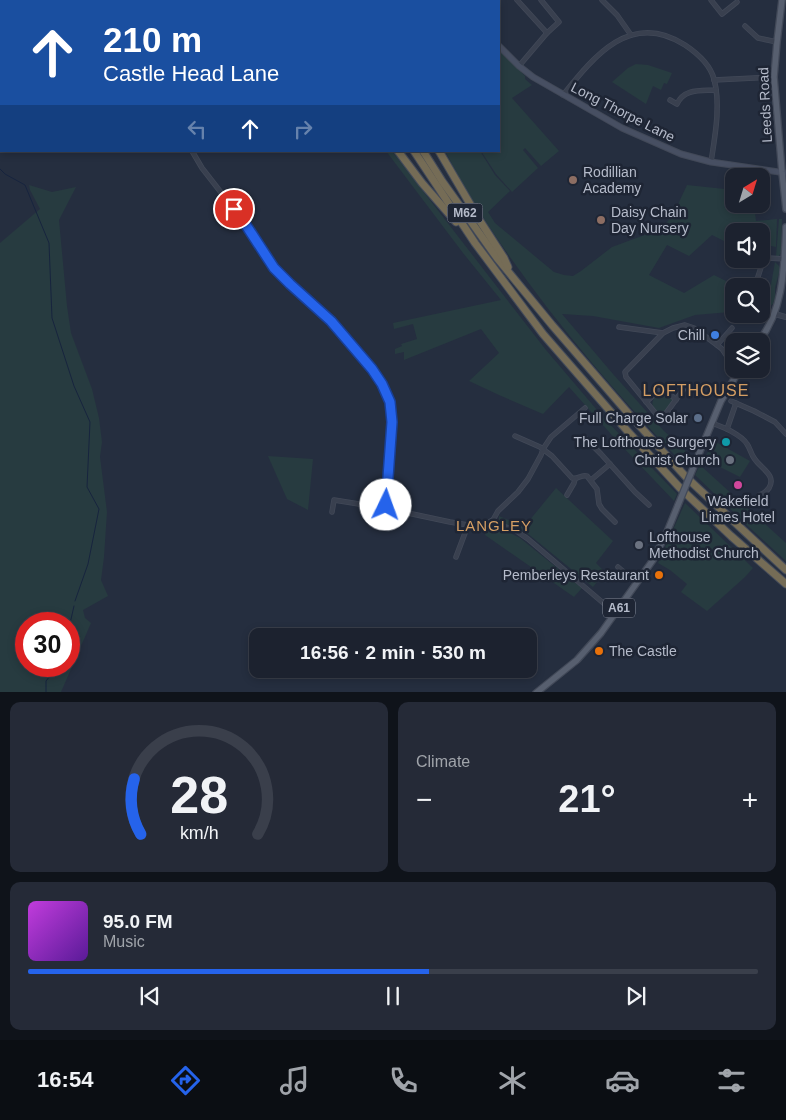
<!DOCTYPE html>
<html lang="en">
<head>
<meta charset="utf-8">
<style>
  body { margin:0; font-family:Helvetica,sans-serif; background:#252a37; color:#f1f3f6; height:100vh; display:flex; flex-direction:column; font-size:19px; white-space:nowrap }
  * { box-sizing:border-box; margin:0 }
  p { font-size:16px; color:#a0a4aa }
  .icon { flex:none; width:28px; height:28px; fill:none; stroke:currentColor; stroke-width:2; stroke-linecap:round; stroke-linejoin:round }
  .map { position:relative; height:692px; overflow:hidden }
  .side { display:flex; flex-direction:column; gap:10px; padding:10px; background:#0f131a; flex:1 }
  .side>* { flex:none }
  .guide { position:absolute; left:0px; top:0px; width:500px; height:152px; box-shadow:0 2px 8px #0003,0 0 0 1px #3a3f4b; background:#1a4fa0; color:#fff; overflow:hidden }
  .needle { width:32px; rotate:38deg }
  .buttons { position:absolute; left:725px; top:168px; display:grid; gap:10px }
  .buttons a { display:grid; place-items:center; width:45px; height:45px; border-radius:10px; background:#1c222f; box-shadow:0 2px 8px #0003,0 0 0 1px #3a3f4b; font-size:25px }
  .speed { position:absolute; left:15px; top:612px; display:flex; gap:10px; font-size:25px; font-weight:700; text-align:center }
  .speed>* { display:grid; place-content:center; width:65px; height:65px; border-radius:50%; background:#1c222f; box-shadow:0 2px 8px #0003,0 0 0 1px #3a3f4b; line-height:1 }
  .speed .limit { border:8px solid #d22; background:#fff; color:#111 }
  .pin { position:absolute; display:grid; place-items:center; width:42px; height:42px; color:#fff; margin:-21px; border:2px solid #fff; border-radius:50%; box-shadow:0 1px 5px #0007 }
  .me { position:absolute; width:55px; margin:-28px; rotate:3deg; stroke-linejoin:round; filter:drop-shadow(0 0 4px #0008) }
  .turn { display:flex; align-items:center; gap:18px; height:105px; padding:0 20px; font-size:22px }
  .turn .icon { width:65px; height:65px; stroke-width:2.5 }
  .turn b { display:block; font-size:35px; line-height:42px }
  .lanes { display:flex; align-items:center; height:48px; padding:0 20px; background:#0003; justify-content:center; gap:25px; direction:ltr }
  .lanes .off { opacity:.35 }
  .big { font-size:38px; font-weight:700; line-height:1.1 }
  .side .widget { flex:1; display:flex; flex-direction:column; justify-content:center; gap:8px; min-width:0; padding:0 18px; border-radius:10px; background:#252a37 }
  .side .dial { align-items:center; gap:0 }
  .dial svg { height:130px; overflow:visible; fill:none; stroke:#3a3f4b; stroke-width:7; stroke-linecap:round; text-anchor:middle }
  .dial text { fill:#f1f3f6; stroke:none }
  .song { display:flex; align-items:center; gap:15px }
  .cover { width:60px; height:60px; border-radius:8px; background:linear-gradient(135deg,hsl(290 70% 55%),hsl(270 70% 35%)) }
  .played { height:5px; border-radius:2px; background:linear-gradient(90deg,#2563eb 55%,#3a3f4b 55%) }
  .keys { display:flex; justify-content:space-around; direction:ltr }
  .heat { display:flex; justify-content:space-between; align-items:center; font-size:28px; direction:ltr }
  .side .tiles { flex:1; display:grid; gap:10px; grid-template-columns:1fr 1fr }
  .widget:last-child { grid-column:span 2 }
  .trip { position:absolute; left:249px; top:628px; width:288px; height:50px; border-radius:10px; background:#1c222f; box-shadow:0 2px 8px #0003,0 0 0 1px #3a3f4b; font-weight:700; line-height:50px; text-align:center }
  .dock { display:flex; height:80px; justify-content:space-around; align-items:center; background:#0b0e13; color:#a0a4aa }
  .dock .icon { width:35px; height:35px }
  .dock .selected { color:#2563eb }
  .dock b { font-size:22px; color:#f1f3f6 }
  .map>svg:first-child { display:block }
</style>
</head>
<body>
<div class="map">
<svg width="786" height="693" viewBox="0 0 786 693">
  <rect width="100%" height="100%" fill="#252e3f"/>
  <g fill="#273b40" fill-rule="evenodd">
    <polygon points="499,50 525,76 525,79 532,85 512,98 559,151 541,166 525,148 523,150 538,168 512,192 496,174 481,151 499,151"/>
    <polygon points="636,64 648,65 672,73 667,84 664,83 661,90 653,86 646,104 612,82 628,68"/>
    <polygon points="386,151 392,151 546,350 603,417 677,494 674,501 618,442 569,387 543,414 499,395 469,381 499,353 481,329 404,360 404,352 395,354 395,349 402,346 401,344 417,339 413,324 394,329 393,323 501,300 463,253"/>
    <path d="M445,151H480L495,175L510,191L488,212L495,223L554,272L564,275L573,276L581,271L612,247L661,229L673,215L687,185L734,190V204H754L756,221L777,219L776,247L771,246L761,255V231H734V246L712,235L689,256L667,245L649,275L684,293L714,275L726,281L730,312L695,315L659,328L593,316L562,314L613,374L664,431L692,457L687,468C610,388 537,302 477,208C465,189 455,170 445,151Z"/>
    <path d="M29,185L52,192L76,187L59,220L67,306L71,333L92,389L99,418L102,442L100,457L107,512L104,557L101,580L108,596L83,610L85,618L91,623L61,692H0V243L40,209L30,190ZM26,624H69V666H26Z"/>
    <polygon points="779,219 782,219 781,252 779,256 776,256"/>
    <polygon points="775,262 779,266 780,269 775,288 775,298 773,304 767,308"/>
    <path d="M662,391L666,392L673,399C671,405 665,413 659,414C648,404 652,399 662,391Z"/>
    <polygon points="714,441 750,461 740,477 704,459"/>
    <polygon points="268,456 313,459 308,510 287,499"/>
    <polygon points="700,465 786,543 786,561 750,528 695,475"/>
    <path d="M556,488L613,541L596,563L605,572L593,587L527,533C519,528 506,526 499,520V516L524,527Z"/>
    <polygon points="685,503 753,568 745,577 707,611 681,592 687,584 670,570 658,563"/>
    <polygon points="487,528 510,533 520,538 582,588 574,597 485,535"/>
  </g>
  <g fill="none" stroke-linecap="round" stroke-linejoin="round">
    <g stroke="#17243e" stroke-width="1">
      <polyline points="0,169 5,174 25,185 49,243 52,318 74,386 90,422 87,487 99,509 88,564 75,601"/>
      <polyline points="69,628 74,606"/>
      <polyline points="46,693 46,681 58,666"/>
    </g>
    <g stroke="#424958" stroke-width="5.5">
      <g id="minor">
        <polyline points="517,0 547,33"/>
        <polyline points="602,0 617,15 631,35"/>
        <polyline points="711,0 722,14 737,2"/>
        <polyline points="745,26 758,38 777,42"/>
        <polyline points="519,66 547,33 559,22 541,0"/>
        <polyline points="714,80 774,77"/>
        <polyline points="0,94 1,94"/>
        <path d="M563,95C594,56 631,10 685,45C697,53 710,64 714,79C721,105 715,136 711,162"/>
        <path d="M670,100L677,104C684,88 701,91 716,90"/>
        <polyline points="192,151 202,168 244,222 274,269 290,284 331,321 372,369 382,384 390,402 392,422 385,503 389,509 450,522 468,525 485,524 493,520 498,511 518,492 528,479 541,455 543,449 551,437 585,408"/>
        <polyline points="755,286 763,261 768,258 785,259"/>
        <polyline points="619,327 663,333"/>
        <polyline points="717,345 732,328"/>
        <polyline points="683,390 661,420 626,377 625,372 663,333 673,328 685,325 694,328 717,345 722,349 734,367"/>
        <polyline points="731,401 754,411 775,422 786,434"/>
        <polyline points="646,402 663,387 676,400"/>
        <polyline points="712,423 727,429 736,403"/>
        <path d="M727,429C734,433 743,437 747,444C750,448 751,454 754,458C760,468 777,475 769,488C766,492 764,494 759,495"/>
        <path d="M515,436L540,447L552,456L572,478C578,480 581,474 587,476L597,489L599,504L602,509L615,522"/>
        <polyline points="584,437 601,454 635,492 649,505"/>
        <polyline points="591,480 610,464"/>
        <polyline points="567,495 574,483 575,479"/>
        <polyline points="332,512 334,500 384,508 387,507"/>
        <polyline points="493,520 502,526 515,530 528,539 615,613"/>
        <polyline points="456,557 468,525"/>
        <polyline points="618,567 637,583"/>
      </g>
    </g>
    <g stroke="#424958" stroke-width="6">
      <polyline id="tertiary" points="775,314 786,317"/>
    </g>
    <g stroke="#424958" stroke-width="7">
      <g id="secondary">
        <polyline points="459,0 460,1"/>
        <polyline points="499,46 519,66 533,77 622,128 681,154 711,162 786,173"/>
      </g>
    </g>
    <g stroke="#424958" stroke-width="8">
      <g id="primary">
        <polyline points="782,0 777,42 774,77 782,172 786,209"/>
        <path d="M759,341C784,309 784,267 786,227"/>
        <polyline points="696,461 721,401 740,369"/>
        <polyline points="536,693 577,660 601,633 653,560 667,532 678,505"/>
      </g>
    </g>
    <g stroke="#444b5a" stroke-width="9">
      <g id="motorway">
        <polyline points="240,0 249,1"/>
        <polyline points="275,0 278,1"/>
        <polyline points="317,0 317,1"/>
        <polyline points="327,0 328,1"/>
        <polyline points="356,0 357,1"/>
        <polyline points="54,1 56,0"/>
        <polyline points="102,1 104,0"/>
        <polyline points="126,1 128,0"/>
        <polyline points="193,1 196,0"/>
        <polyline points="211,1 220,0"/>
        <polyline points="0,30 1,29"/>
        <polyline points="0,47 1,46"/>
        <polyline points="0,58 1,57"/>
        <polyline points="0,73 1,73"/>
        <polyline points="398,151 422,183 456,222"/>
        <polyline points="414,151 475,243 543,334 630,434 680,488 731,536 786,584"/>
        <polyline points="423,151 442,181 497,258 552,325 628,413 686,477 786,570"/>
        <polyline points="439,151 480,221 504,258 508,267"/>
      </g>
    </g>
    <use href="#minor" stroke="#39404f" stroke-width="4"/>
    <use href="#tertiary" stroke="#39404f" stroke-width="4.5"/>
    <use href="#secondary" stroke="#474f62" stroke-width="5"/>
    <use href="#primary" stroke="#575f6f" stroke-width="5.5"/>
    <use href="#motorway" stroke="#756c56" stroke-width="7"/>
    <g stroke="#424958" stroke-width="8" stroke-linecap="butt">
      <polyline id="primary-bridge" points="678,505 696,461"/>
    </g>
    <use href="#primary-bridge" stroke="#575f6f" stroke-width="5.5"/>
  </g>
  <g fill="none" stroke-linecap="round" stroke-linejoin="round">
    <g stroke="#184099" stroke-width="12">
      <polyline id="route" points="234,209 244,222 274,268 290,284 331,321 372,369 382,384 390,402 392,422 386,505"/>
    </g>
    <use href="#route" stroke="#2563eb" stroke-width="9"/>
  </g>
  <g fill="#8d6e63" stroke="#1e2534" stroke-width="2">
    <circle cx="573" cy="180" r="5"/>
    <circle cx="601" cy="220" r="5"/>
  </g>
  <circle fill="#3f7fe0" stroke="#1e2534" stroke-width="2" cx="715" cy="335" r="5"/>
  <circle fill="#5c6f8a" stroke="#1e2534" stroke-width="2" cx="698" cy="418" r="5"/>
  <circle fill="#0f9aa8" stroke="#1e2534" stroke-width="2" cx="726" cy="442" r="5"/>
  <g fill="#6b7280" stroke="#1e2534" stroke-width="2">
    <circle cx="730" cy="460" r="5"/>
    <circle cx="639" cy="545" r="5"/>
  </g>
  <circle fill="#d1479c" stroke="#1e2534" stroke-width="2" cx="738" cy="485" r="5"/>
  <g fill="#e8710a" stroke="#1e2534" stroke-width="2">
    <circle cx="659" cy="575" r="5"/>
    <circle cx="599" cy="651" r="5"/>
  </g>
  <g text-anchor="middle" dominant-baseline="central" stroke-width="5" stroke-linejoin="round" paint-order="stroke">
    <g fill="#1e2534" stroke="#888e9d" stroke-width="1">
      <rect x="447.5" y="203.5" width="35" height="19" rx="4"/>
      <rect x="603" y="598.5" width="32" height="19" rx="4"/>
    </g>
    <g font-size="12" font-weight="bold" fill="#b5bbca">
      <text x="465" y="213">M62</text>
      <text x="619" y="608">A61</text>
    </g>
    <g font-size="14" fill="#b5bbca" stroke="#1e2534">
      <text transform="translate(765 105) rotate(-93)">Leeds Road</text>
      <text transform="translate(623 112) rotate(27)">Long Thorpe Lane</text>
    </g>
    <g font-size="14" fill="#b5bbca" stroke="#1e2534" text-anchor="end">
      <text x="583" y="172" text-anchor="start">Rodillian<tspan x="583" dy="16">Academy</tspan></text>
      <text x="611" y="212" text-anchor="start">Daisy Chain<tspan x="611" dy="16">Day Nursery</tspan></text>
      <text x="705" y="335">Chill</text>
      <text x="688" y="418">Full Charge Solar</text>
      <text x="716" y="442">The Lofthouse Surgery</text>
      <text x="720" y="460">Christ Church</text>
      <text x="738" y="501" text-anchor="middle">Wakefield<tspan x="738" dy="16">Limes Hotel</tspan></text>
      <text x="649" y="537" text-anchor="start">Lofthouse<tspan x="649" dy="16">Methodist Church</tspan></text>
      <text x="649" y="575">Pemberleys Restaurant</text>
      <text x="609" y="651" text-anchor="start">The Castle</text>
    </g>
    <g font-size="15" letter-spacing="1" fill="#d69f64" stroke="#1e2534">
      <text x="494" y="525">LANGLEY</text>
    </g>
    <g font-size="16" letter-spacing="1" fill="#d69f64" stroke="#1e2534">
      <text x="696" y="390">LOFTHOUSE</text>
    </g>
  </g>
</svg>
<div class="buttons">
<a><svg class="needle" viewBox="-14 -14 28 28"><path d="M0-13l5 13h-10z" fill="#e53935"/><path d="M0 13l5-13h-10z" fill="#a0a4aa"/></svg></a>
<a><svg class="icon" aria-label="sound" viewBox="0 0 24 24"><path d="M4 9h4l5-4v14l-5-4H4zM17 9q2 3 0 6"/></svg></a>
<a><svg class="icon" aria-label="search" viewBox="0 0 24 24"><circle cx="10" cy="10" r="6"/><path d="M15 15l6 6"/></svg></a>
<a><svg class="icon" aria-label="layers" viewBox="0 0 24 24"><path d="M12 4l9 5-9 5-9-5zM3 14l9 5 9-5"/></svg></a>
</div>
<div class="speed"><div class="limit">30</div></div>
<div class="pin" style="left:234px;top:209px;background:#d93025"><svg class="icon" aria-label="arrive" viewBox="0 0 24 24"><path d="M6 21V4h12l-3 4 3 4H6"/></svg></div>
<svg class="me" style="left:386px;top:505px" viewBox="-20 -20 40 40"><circle r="19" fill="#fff"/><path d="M0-13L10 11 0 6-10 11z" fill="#2563eb"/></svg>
<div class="trip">16:56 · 2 min · 530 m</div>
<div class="guide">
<div class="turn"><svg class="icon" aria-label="ahead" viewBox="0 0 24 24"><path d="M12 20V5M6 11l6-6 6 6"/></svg><div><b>210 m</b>Castle Head Lane</div></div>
<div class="lanes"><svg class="icon off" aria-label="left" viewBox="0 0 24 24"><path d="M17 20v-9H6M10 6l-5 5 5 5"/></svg><svg class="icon" aria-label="ahead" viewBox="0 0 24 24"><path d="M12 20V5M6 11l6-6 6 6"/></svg><svg class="icon off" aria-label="right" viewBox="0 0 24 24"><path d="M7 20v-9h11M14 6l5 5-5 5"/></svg></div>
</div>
</div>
<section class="side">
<div class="tiles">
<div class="widget dial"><svg viewBox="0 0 100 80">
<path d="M14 69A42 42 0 1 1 86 69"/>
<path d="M14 69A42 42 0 0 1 10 35" stroke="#2563eb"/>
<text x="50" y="56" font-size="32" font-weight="700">28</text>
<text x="50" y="72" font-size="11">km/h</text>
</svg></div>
<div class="widget"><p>Climate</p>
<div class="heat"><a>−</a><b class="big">21°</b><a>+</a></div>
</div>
<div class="widget">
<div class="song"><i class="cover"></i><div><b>95.0 FM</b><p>Music</p></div></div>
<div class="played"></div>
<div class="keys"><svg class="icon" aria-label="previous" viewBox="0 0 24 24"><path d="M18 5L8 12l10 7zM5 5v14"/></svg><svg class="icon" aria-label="pause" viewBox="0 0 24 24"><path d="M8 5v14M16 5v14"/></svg><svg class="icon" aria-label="next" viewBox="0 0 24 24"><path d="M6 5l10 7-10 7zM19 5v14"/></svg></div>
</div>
</div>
</section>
<nav class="dock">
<b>16:54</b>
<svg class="icon selected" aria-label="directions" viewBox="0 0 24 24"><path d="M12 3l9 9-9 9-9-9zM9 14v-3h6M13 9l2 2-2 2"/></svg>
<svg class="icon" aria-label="music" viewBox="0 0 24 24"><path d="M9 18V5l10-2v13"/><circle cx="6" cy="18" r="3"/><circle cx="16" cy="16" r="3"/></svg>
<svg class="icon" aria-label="phone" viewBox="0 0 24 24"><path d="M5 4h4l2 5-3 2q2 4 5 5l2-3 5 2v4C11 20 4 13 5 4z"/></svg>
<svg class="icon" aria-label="climate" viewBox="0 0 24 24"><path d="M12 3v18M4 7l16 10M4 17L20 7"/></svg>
<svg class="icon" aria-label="car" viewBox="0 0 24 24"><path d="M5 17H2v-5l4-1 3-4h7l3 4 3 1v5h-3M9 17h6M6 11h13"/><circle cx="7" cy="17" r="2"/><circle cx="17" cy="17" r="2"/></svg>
<svg class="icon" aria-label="filters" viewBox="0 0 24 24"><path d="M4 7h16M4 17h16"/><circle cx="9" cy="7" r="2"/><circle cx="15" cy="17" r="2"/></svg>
</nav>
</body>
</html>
